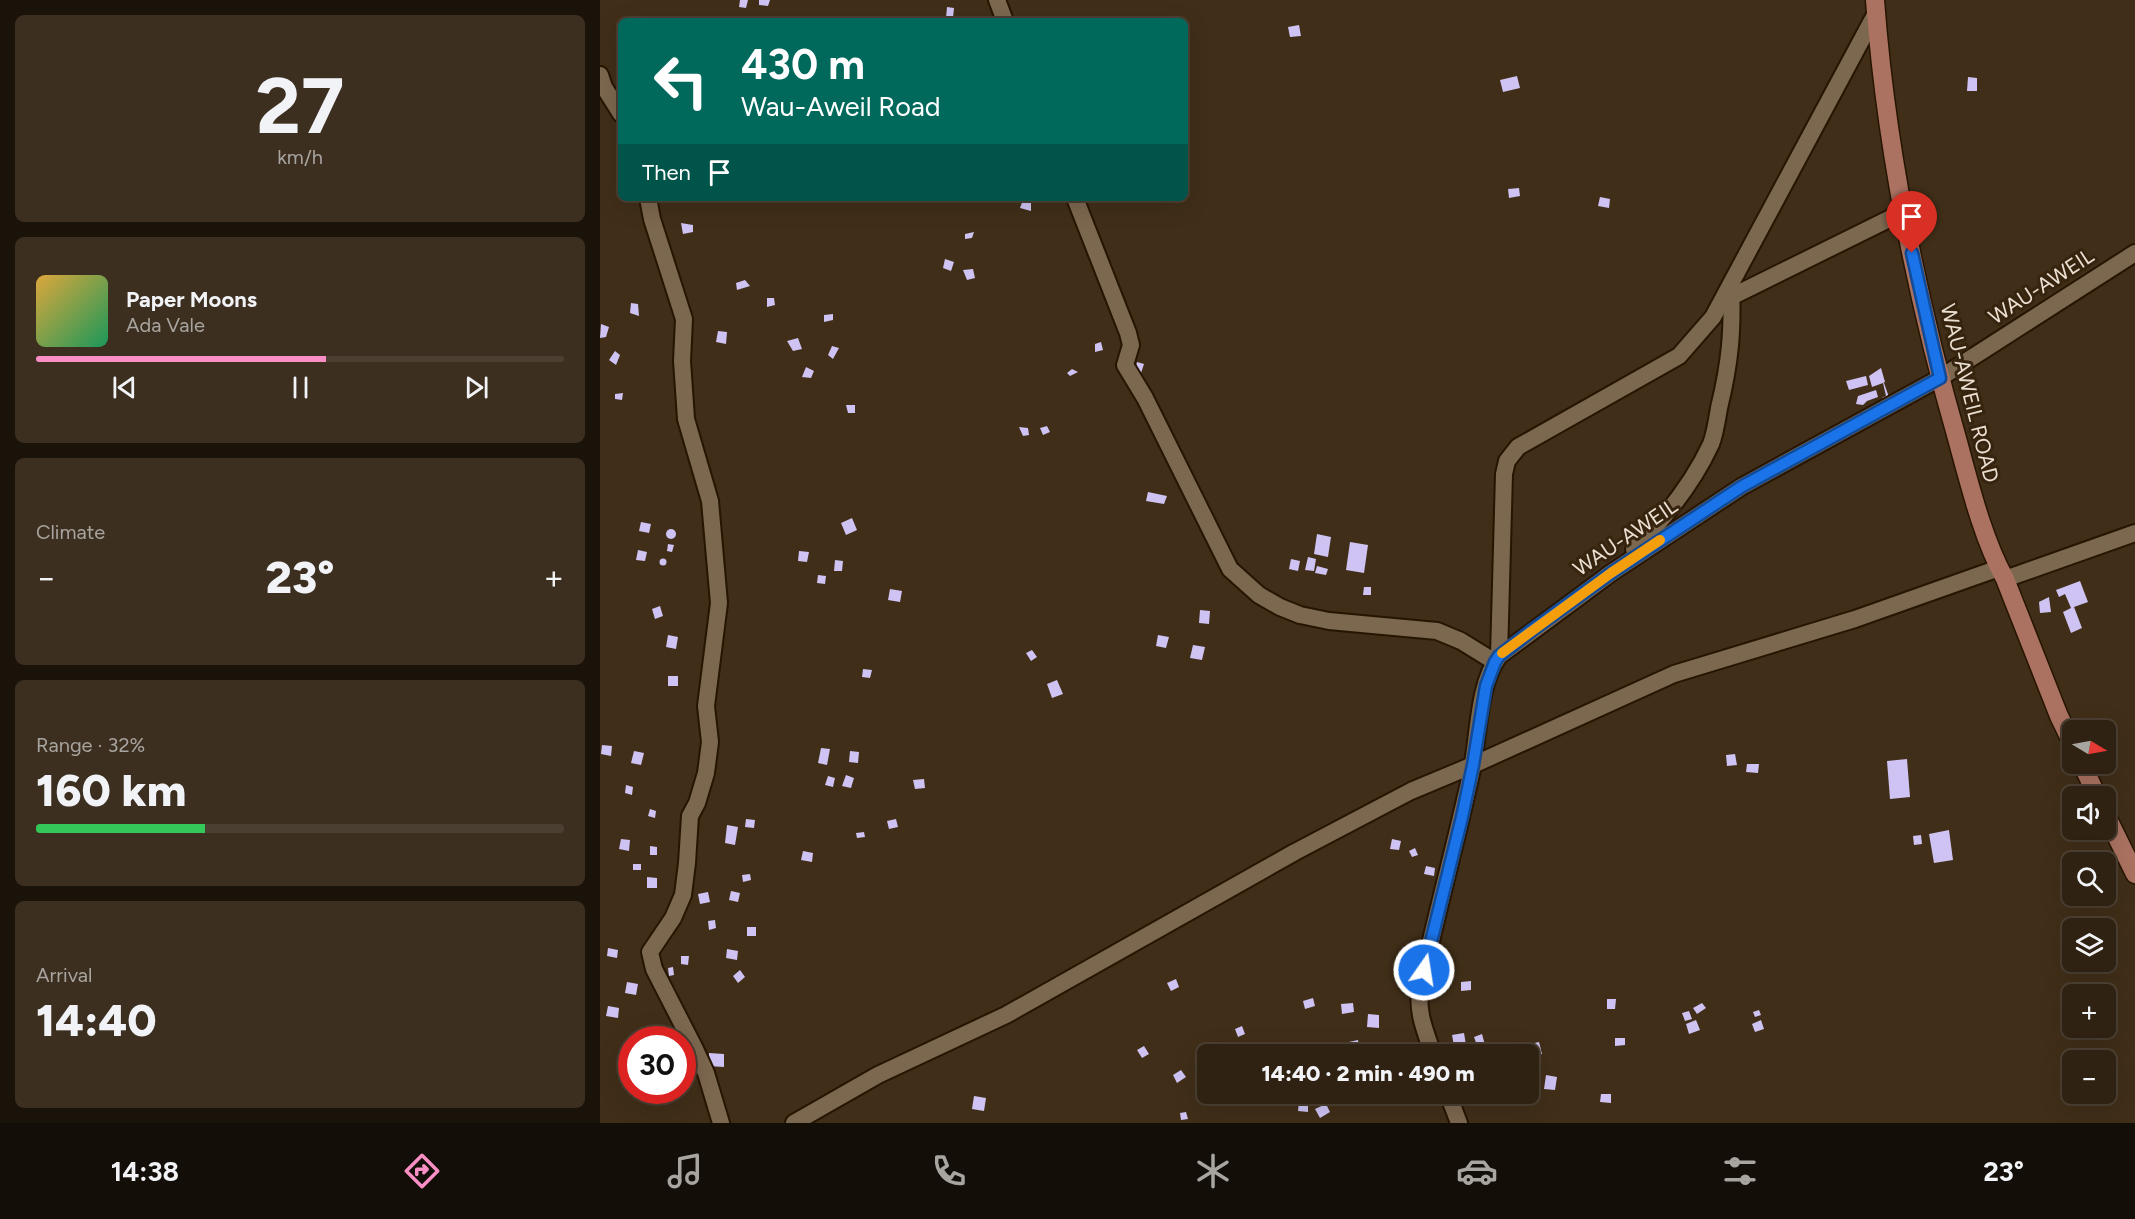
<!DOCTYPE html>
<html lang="en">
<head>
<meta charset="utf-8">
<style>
  body { margin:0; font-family:Figtree,sans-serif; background:#3c2f20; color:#f1f3f6; height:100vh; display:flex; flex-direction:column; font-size:22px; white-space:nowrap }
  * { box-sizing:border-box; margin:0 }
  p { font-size:20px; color:#a8a49f }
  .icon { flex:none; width:33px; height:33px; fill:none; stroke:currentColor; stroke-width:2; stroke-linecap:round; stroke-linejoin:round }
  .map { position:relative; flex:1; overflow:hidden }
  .panel { display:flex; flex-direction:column; gap:15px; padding:15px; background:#1a130a; width:600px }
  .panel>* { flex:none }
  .hud { position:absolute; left:18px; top:18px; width:570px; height:183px; border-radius:9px; box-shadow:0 6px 24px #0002,0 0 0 2px #4b3f32; background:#00695c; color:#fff; overflow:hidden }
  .needle { width:39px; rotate:100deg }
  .fabs { position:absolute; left:1462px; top:720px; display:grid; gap:12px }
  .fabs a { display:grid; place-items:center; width:54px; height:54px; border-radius:9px; background:#302212; box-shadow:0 6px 24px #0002,0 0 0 2px #4b3f32; font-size:30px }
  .speed { position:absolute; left:18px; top:1026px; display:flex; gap:12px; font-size:30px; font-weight:700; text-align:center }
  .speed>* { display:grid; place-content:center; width:78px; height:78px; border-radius:50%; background:#302212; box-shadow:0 6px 24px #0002,0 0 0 2px #4b3f32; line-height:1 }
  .speed .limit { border:9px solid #d22; background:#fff; color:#111 }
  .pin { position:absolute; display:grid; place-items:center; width:51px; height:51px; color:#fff; margin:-62px -26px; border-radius:50% 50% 50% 0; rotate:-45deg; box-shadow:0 0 6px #0007 }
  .pin .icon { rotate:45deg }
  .me { position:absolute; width:66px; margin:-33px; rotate:13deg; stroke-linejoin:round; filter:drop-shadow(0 0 4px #0008) }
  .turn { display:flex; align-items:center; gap:21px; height:126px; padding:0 24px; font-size:27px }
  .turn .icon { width:78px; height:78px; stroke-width:2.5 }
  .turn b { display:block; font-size:42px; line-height:51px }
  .then { display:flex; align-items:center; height:57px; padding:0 24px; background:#0003; gap:12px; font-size:22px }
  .big { font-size:45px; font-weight:800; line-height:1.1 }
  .panel .tile { flex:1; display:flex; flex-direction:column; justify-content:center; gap:9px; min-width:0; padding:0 21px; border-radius:9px; background:#3c2f20 }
  .panel .dial { align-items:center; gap:0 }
  .dial b { font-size:78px; line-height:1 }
  .song { display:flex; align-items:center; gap:18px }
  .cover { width:72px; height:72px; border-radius:9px; background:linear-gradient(135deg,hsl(40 70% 55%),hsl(150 70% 35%)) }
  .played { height:6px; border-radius:3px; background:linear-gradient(90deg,#fa8fc6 55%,#4b3f32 55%) }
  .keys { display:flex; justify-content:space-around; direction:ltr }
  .heat { display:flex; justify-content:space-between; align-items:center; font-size:33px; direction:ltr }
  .charge { height:9px; border-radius:4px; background:linear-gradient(90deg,#34c759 32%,#4b3f32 0) }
  .trip { position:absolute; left:597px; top:1044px; width:342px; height:60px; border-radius:9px; background:#302212; box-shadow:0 6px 24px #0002,0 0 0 2px #4b3f32; font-weight:800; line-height:60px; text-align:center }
  .menu { display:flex; height:96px; justify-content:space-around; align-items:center; background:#130e07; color:#a8a49f }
  .menu .icon { width:42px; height:42px }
  .menu .on { color:#fa8fc6 }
  .menu b { font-size:27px; color:#f1f3f6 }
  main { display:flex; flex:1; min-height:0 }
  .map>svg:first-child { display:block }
</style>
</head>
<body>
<main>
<section class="panel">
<div class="tile dial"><b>27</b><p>km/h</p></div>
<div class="tile">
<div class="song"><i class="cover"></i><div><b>Paper Moons</b><p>Ada Vale</p></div></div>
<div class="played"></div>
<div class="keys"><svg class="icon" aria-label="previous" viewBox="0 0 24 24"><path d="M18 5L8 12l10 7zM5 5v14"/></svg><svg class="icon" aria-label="pause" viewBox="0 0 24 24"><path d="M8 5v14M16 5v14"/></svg><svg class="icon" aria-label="next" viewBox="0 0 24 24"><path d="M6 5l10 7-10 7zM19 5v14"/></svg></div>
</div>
<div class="tile"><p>Climate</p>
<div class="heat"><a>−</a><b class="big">23°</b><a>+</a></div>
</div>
<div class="tile"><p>Range · 32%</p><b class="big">160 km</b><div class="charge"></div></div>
<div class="tile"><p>Arrival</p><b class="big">14:40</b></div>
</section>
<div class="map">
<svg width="1535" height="1123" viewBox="0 0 1535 1123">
  <rect width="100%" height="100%" fill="#402e18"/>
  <g fill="#cec3f3">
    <polygon points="140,0 148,0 146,8 139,7"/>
    <polygon points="159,0 170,0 168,6 159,5"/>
    <polygon points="347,7 354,8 353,18 346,18"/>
    <polygon points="699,25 701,36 690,37 688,27"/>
    <polygon points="917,76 920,88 903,92 900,80"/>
    <polygon points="1368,77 1377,78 1377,91 1367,91"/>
    <polygon points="919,188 920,196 909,198 908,189"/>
    <polygon points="1000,197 1010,199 1009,208 998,206"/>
    <polygon points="423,200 431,201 431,211 420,208"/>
    <polygon points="81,223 93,225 93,232 83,234"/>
    <polygon points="374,232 372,238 365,239 365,234"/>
    <polygon points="345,259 354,262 351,271 343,268"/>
    <polygon points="373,269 375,278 367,280 363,270"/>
    <polygon points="145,280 150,286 137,290 136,283"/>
    <polygon points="167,298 174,298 175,305 167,307"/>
    <polygon points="31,303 38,304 39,316 30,313"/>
    <polygon points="233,314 233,320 224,322 224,315"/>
    <polygon points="1,324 9,327 6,337 0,338"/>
    <polygon points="118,331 127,332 126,344 116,342"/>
    <polygon points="198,338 202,349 193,351 187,341"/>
    <polygon points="501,342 503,350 495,352 495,344"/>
    <polygon points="232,346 239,348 233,359 228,355"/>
    <polygon points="15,351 20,355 16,365 9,360"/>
    <polygon points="537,362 544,364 540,376 534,374"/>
    <polygon points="206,367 214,371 211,378 202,377"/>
    <polygon points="1281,368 1285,382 1283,383 1284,383 1290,400 1283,402 1282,398 1286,396 1283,383 1272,387 1269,376"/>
    <polygon points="472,369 478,372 470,376 467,373"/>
    <polygon points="1266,376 1268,385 1249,390 1246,381"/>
    <polygon points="1276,390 1278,397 1267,401 1263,405 1256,404 1258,396"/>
    <polygon points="23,393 22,400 15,399 15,394"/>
    <polygon points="246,405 255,405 255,413 248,413"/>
    <polygon points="447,426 450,432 443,435 440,428"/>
    <polygon points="419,427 428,428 429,435 423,436"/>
    <polygon points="548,492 567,496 564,504 546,501"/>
    <polygon points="252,518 257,530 246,535 241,523"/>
    <polygon points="41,522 51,524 49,533 39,531"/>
    <circle cx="71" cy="534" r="5"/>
    <polygon points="717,534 731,537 728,557 714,554"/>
    <polygon points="750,542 768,545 764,573 746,570"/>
    <polygon points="68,544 74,545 72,552 67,551"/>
    <polygon points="38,550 47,552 45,561 36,560"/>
    <polygon points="199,551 209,552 207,562 198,561"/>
    <polygon points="708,557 716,559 714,571 705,570"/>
    <circle cx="63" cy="562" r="3.5"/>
    <polygon points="691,559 700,561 698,571 689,569"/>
    <polygon points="235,560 243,561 242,571 234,571"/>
    <polygon points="717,566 728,569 726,575 715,573"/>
    <polygon points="218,575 226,576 225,584 217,583"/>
    <polygon points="1480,581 1488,602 1474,607 1482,628 1471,633 1463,612 1471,608 1465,594 1459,597 1456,590"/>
    <polygon points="764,587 771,587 771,595 763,595"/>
    <polygon points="290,589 302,591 300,602 288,600"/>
    <polygon points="1449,597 1451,612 1440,613 1439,602"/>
    <polygon points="60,606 63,616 55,619 52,609"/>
    <polygon points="600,610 610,611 609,624 599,623"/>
    <polygon points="68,635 78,637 76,649 66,647"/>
    <polygon points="558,635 569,637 566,648 556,646"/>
    <polygon points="593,645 605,647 602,660 590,658"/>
    <polygon points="432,650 437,657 431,661 426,653"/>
    <polygon points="263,669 272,670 270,678 262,677"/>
    <rect x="68" y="676" width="10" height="10"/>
    <polygon points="457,680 463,694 452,698 447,684"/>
    <polygon points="2,745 12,746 11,756 1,754"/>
    <polygon points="221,748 230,749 227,765 218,763"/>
    <polygon points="34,751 44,753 41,765 31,763"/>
    <polygon points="250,751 259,752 258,763 249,762"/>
    <polygon points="1135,754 1137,765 1127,766 1126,755"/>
    <polygon points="1307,759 1310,797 1290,799 1287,761"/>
    <polygon points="1147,764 1159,764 1158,773 1146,772"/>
    <polygon points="246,775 254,778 251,788 242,786"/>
    <polygon points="228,776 235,778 233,787 225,785"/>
    <polygon points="324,779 325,788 315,789 313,780"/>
    <polygon points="26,785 33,787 32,795 25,793"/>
    <polygon points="50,809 56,811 55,818 48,816"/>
    <polygon points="146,819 155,820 154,828 145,827"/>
    <polygon points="296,819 298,827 289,829 287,821"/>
    <polygon points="127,825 138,827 135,845 125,843"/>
    <polygon points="1349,830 1353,860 1334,863 1329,834"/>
    <polygon points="264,832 265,837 257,838 256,833"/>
    <polygon points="1321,835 1322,844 1314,845 1313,836"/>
    <polygon points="21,839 30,840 29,851 19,849"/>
    <polygon points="792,839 801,841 799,850 790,849"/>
    <polygon points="50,846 57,847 57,855 50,855"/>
    <polygon points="815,848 818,855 812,857 809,851"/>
    <polygon points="203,851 213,853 212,862 201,860"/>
    <rect x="33" y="864" width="8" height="6"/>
    <polygon points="826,866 835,868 834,876 824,874"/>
    <polygon points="150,874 151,880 143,882 142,875"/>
    <polygon points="47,877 57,878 57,888 47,888"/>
    <polygon points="131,891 140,893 138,902 129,900"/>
    <polygon points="108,892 110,902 100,904 98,894"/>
    <polygon points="115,920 116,928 109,930 108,921"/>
    <rect x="147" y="927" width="9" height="9"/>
    <polygon points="8,948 18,950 17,958 7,956"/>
    <polygon points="127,949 138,951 137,960 126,958"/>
    <polygon points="81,956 89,956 88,965 81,964"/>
    <polygon points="73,967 74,975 69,976 68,968"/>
    <polygon points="140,970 145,977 138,983 133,976"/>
    <polygon points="576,979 579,987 571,991 567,983"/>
    <polygon points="871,981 871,990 861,991 861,982"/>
    <polygon points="27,982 38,984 36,995 25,993"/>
    <polygon points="713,998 715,1006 705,1009 703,1001"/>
    <polygon points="1007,999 1016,999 1015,1009 1007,1009"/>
    <polygon points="753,1003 754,1012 742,1014 741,1004"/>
    <polygon points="1102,1003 1106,1008 1097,1014 1093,1008"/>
    <polygon points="8,1006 19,1008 18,1018 6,1016"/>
    <polygon points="1159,1010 1161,1015 1155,1017 1153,1012"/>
    <polygon points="1089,1011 1092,1019 1085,1021 1082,1013"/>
    <polygon points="768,1014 779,1015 779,1028 767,1027"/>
    <polygon points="1096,1020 1100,1030 1089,1034 1086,1024"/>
    <polygon points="1161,1020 1164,1029 1155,1032 1152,1024"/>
    <polygon points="642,1026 645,1034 638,1037 635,1029"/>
    <polygon points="864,1033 866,1045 854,1046 852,1035"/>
    <polygon points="882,1034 885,1045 878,1048 874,1037"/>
    <polygon points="1015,1038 1025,1038 1025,1045 1015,1046"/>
    <polygon points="758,1040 760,1051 751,1053 749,1042"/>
    <polygon points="939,1042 942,1054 933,1056 930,1044"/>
    <polygon points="544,1046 549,1054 542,1058 537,1050"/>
    <polygon points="109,1053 124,1054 124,1067 108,1066"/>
    <polygon points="581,1070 586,1077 577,1083 573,1075"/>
    <polygon points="946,1075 957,1077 955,1090 944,1089"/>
    <polygon points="726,1094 736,1094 737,1097 727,1099"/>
    <polygon points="1001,1094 1011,1094 1011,1103 1000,1102"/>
    <polygon points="374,1096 386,1098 384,1111 372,1109"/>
    <polygon points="699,1101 708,1102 708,1112 698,1111"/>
    <polygon points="726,1104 730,1112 720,1118 715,1109"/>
    <polygon points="586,1112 588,1119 581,1120 580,1113"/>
  </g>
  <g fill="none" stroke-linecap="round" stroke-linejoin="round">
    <g stroke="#261501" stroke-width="20">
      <g id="minor">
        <polyline points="397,0 405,21"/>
        <polyline points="0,75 4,87 21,114"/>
        <polyline points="48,198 52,219 84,319 82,361 86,419 110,501 119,603 106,706 110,742 106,773 97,803 90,816 87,863 83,895 73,918 50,952 54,969 95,1049 106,1073 121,1123"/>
        <polyline points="475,198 528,333 531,345 525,365 545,398 630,569 659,595 680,607 700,615 729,621 837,631 861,641 895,662"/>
        <polyline points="1131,297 1303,212"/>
        <path d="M1034,549C1064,519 1093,483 1111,444C1115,434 1117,420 1119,408C1130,363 1133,331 1131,284"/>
        <polyline points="1405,579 1535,533"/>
        <polyline points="899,656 904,474 907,461 918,447 1079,356 1113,317 1276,13"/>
        <path d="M833,1054C825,1030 817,1014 820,988C836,916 855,846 871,774C879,738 877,686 899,656L1011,573L1141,487L1340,378L1535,253"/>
        <polyline points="848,1094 859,1123"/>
        <polyline points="194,1123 278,1075 406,1015 695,852 811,791 873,765 1074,674 1255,619 1399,568"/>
      </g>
    </g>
    <g stroke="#261501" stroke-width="21">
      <g id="major">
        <path d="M1275,0C1286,148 1317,299 1358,442C1370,486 1383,539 1405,579L1459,716L1473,745"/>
        <polyline points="1482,764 1497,796"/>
        <polyline points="1506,815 1535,874"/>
      </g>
    </g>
    <use href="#minor" stroke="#7c674f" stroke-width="16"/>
    <use href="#major" stroke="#ab7261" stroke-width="18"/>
  </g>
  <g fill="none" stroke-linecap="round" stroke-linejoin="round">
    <g stroke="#114b97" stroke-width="15">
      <polyline id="route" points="824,970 862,817 873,765 886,686 895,662 899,656 931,631 1011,573 1141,487 1340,378 1312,253"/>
    </g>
    <use href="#route" stroke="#1a73e8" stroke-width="10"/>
    <polyline stroke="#f59e0b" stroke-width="10" points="902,653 1011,573 1060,540"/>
  </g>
  <g text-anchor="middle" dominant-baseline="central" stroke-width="6" stroke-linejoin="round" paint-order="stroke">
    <g font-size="21" fill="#ebdfd2" stroke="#36240e">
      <text transform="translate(1441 286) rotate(-33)">WAU-AWEIL</text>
      <text transform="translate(1370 393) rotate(76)">WAU-AWEIL ROAD</text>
      <text transform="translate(1025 537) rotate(-34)">WAU-AWEIL</text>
    </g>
  </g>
</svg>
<div class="fabs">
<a><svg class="needle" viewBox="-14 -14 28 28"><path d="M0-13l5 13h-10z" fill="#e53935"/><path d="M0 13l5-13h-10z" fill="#a8a49f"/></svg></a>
<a><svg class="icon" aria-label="sound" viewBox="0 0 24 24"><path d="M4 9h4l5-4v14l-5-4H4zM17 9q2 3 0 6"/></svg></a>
<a><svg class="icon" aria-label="search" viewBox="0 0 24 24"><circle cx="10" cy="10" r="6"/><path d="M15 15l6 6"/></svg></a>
<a><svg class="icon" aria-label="layers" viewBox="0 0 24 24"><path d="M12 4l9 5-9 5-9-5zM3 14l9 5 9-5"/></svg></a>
<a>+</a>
<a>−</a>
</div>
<div class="speed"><div class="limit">30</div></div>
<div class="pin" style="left:1312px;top:253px;background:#d93025"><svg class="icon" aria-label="arrive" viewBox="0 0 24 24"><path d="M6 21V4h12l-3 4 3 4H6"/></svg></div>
<svg class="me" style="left:824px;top:970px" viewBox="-20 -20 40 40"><circle r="17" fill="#1a73e8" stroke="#fff" stroke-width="3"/><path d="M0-11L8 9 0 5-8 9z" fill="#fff"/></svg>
<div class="trip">14:40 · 2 min · 490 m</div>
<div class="hud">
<div class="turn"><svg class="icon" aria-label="left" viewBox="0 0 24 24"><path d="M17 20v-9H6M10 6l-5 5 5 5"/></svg><div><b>430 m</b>Wau-Aweil Road</div></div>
<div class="then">Then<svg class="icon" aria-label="arrive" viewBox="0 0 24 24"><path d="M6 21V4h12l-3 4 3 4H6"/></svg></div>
</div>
</div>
</main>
<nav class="menu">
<b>14:38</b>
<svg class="icon on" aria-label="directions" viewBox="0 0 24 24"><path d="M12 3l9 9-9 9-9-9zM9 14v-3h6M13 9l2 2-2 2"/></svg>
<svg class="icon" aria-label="music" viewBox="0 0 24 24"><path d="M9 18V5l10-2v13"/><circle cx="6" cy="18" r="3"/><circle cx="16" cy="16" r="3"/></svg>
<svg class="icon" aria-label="phone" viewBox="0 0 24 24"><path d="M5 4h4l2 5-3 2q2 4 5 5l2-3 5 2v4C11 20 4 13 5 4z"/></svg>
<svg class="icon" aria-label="climate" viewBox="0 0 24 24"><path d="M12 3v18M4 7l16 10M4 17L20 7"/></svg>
<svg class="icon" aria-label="car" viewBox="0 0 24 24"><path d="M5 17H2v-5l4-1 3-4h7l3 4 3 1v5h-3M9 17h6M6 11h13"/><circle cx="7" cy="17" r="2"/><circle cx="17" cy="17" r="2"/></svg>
<svg class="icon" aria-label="filters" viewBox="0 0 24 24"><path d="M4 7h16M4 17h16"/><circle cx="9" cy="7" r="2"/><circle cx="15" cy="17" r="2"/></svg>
<b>23°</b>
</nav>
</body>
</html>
